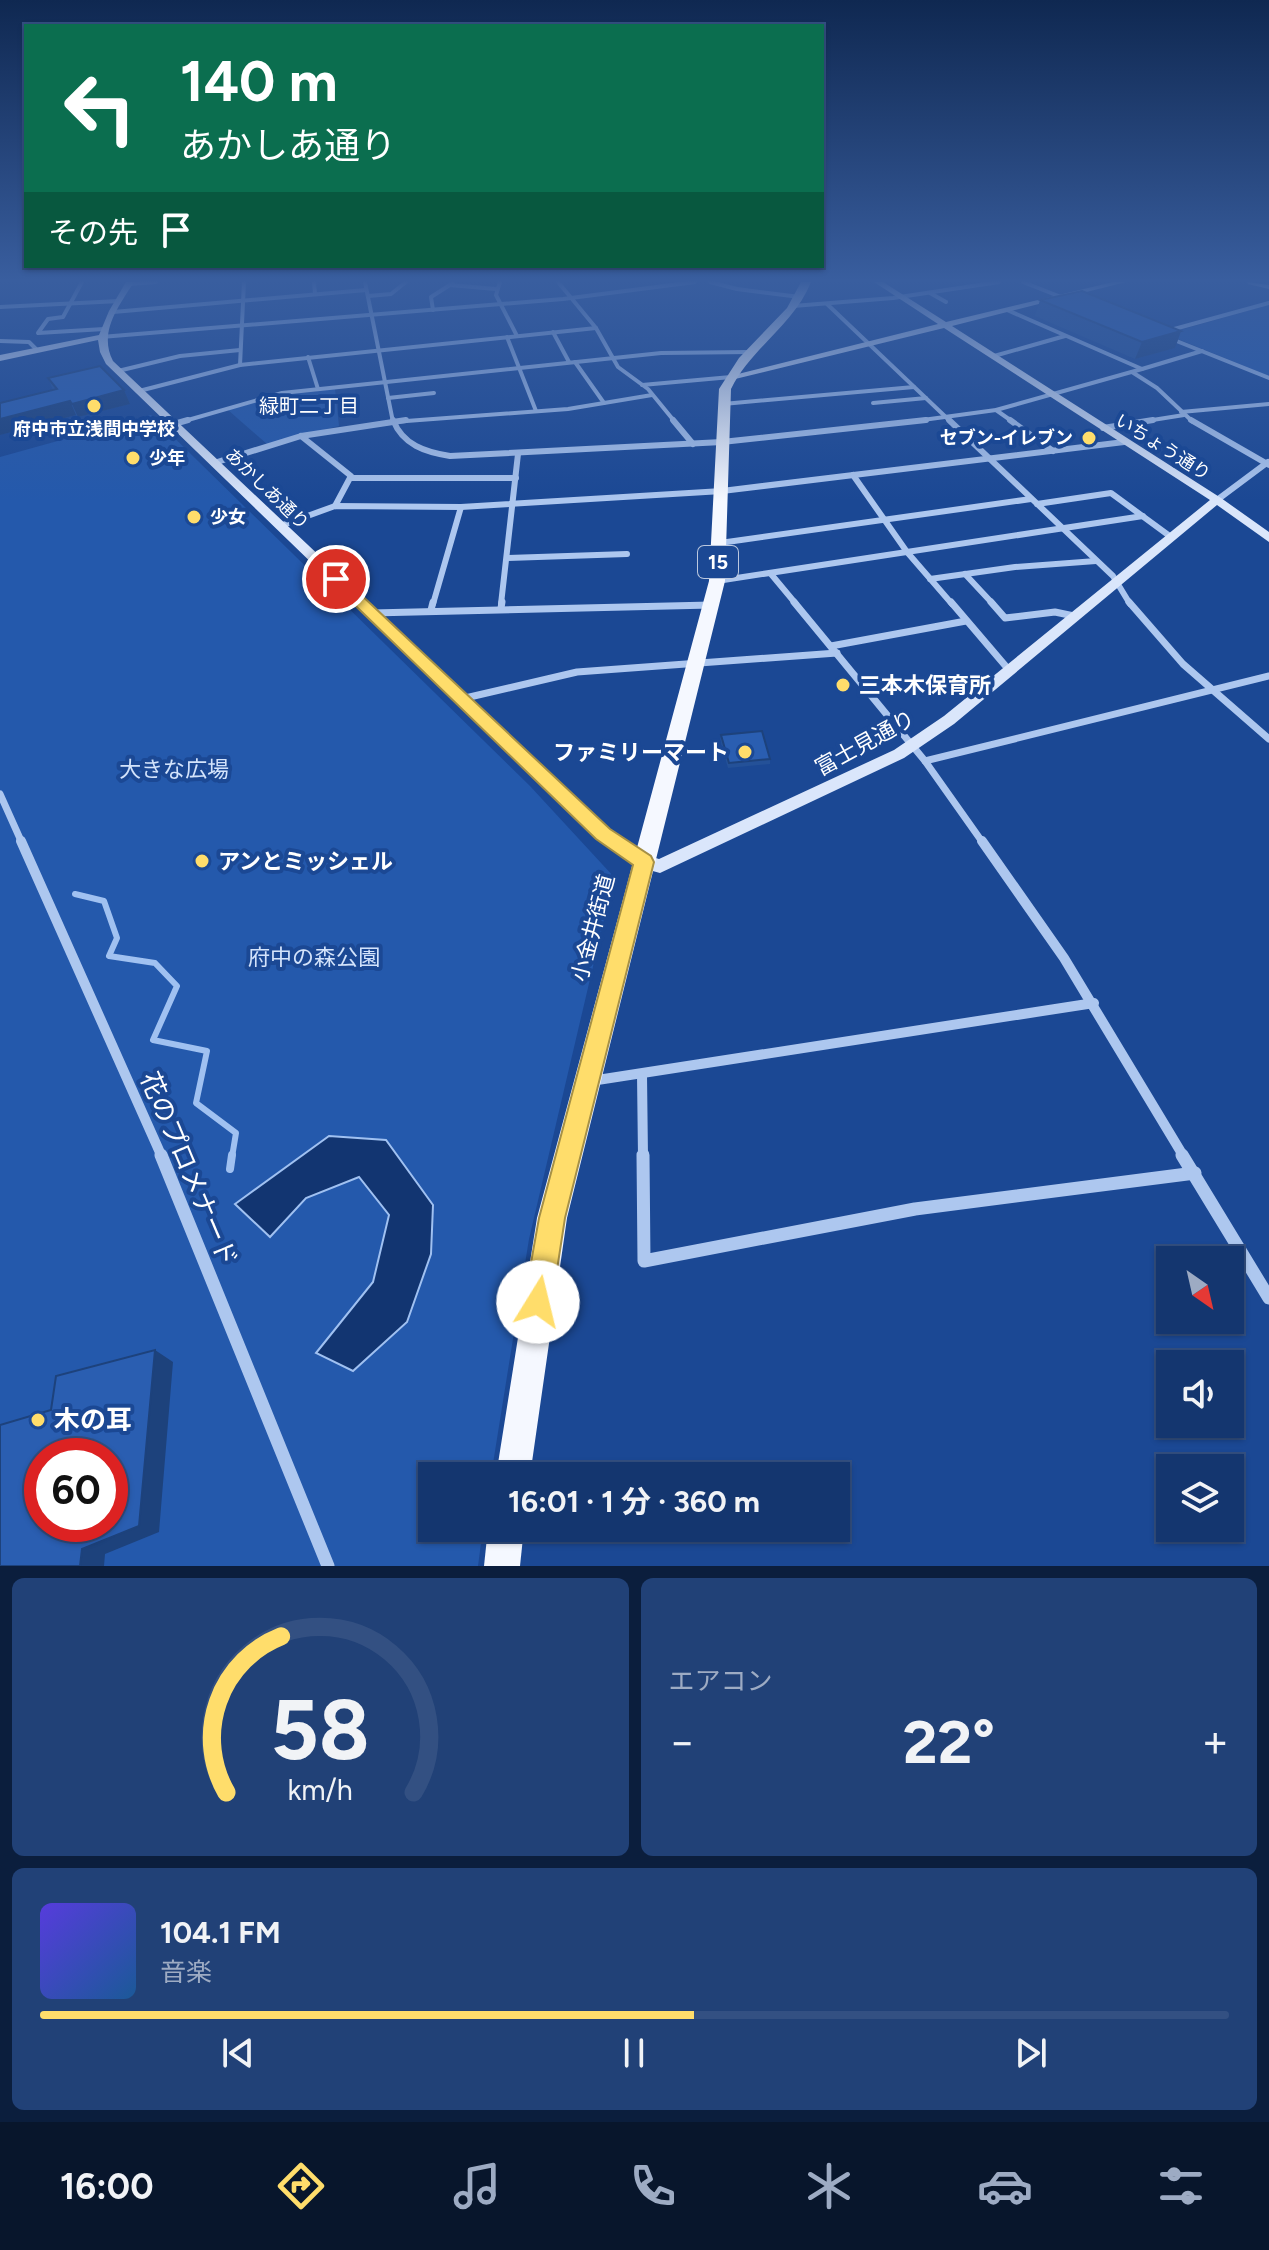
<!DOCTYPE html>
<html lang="ja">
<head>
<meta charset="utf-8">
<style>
  body { margin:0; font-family:Figtree,"Noto Sans JP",sans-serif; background:#214177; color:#f1f3f6; height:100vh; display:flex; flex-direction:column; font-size:30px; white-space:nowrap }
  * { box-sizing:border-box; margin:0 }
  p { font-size:26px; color:#9dabc3 }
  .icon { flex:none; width:44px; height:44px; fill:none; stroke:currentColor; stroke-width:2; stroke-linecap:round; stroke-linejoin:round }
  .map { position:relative; height:1566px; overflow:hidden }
  .drawer { display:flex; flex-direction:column; gap:12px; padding:12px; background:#0b1e3d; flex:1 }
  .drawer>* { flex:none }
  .hud { position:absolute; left:24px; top:24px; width:800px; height:244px; border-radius:0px; box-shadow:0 2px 6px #0004,0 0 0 2px #335082; background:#0b6e4f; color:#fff; overflow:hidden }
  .needle { width:52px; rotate:146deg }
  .fabs { position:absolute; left:1156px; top:1246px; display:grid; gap:16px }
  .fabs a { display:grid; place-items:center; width:88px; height:88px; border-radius:0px; background:#14366f; box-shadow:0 2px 6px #0004,0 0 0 2px #335082; font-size:40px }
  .speed { position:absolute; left:24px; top:1438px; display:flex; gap:16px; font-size:40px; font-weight:700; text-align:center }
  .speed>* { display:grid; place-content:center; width:104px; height:104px; border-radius:50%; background:#14366f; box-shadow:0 2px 6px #0004,0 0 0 2px #335082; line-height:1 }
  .speed .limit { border:12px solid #d22; background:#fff; color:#111 }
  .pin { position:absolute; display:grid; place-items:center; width:68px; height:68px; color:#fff; margin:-34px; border:4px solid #fff; border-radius:50%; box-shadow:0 2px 8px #0007 }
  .me { position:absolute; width:88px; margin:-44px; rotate:9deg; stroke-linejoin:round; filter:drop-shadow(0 0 6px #0008) }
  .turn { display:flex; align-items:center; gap:28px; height:168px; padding:0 24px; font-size:36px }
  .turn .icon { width:104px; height:104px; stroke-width:2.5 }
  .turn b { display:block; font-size:56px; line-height:68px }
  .then { display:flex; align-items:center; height:76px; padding:0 24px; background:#0003; gap:16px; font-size:30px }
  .big { font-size:60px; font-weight:700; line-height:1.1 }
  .drawer .tile { flex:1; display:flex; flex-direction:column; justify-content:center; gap:12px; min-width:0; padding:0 28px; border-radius:12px; background:#214177 }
  .drawer .dial { align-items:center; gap:0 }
  .dial svg { height:208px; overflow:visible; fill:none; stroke:#335082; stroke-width:7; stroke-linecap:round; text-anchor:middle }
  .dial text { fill:#f1f3f6; stroke:none }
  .song { display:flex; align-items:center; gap:24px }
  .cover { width:96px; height:96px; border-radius:12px; background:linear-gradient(135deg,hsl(250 70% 55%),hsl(210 70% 35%)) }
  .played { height:8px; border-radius:4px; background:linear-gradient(90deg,#ffdd6b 55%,#335082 55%) }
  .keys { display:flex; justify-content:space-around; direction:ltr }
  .heat { display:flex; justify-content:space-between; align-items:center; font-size:44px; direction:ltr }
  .drawer .tiles { flex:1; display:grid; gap:12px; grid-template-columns:1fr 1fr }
  .tile:last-child { grid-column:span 2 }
  .trip { position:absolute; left:418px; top:1462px; width:432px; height:80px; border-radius:0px; background:#14366f; box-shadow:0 2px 6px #0004,0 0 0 2px #335082; font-weight:700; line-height:80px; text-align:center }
  .dock { display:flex; height:128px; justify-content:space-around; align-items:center; background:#08162c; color:#9dabc3 }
  .dock .icon { width:56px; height:56px }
  .dock .selected { color:#ffdd6b }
  .dock b { font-size:36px; color:#f1f3f6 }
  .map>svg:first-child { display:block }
</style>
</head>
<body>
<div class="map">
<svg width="1269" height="1566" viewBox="0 0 1269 1566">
  <rect width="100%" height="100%" fill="#1b4894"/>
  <g fill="#2459ac" fill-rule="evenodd">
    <polygon points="1269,305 1269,376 1166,334"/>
    <polygon points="335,389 339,426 267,444 228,410 283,395"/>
    <path d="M151,415L530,786L614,877L529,1239L491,1476H432V1528H483L478,1566H0V457ZM42,1456H110V1524H42Z"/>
  </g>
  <polygon fill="#123571" stroke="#a0c1f1" stroke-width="2" points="329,1136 386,1140 433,1205 431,1254 407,1322 353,1371 316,1353 373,1282 389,1215 359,1177 306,1198 270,1237 235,1204"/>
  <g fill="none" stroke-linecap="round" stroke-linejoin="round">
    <polyline stroke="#a0c1f1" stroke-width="6" points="75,894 104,901 117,938 109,956 155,963 177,986 153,1040 207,1051 196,1103 236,1133 232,1157"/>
    <polyline stroke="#a0c1f1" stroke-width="8" points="230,1169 232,1155"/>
    <g stroke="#adc7ef" stroke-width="4">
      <polyline points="82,282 63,317 48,319 38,333 104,329"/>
      <polyline points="314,282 315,294"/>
      <polyline points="365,282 393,422"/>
      <polyline points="500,282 496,295 517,336"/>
      <polyline points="558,282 596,328 618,367 648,389 675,422"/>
      <polyline points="710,282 737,289 800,297"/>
      <polyline points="1023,282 1061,297"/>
      <polyline points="128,284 156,282"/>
      <polyline points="450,285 496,289"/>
      <polyline points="930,293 946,302"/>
      <polyline points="368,296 391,294 406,282"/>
      <polyline points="827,304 951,422"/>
      <polyline points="793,306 893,298 999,282"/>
      <polyline points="0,307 119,301"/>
      <polyline points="433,310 431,297 453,283"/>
      <polyline points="1007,310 1142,369 1202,351"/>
      <polyline points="113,312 366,290"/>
      <polyline points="1167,331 1269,303"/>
      <polyline points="553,332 569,362"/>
      <polyline points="101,337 563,299 695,282"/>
      <polyline points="507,337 536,411"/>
      <polyline points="1169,338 1269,378"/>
      <polyline points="0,341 29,342 37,350"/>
      <polyline points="994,356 1065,336"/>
      <polyline points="308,357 318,389"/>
      <polyline points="575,362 604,403"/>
      <polyline points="240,365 244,282"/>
      <polyline points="118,371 180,356 240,350"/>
      <polyline points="1132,372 1157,388 1193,422"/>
      <polyline points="642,385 731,377"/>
      <polyline points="139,391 240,365 596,328"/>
      <polyline points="388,398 434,393"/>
      <polyline points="873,403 926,398"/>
      <polyline points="723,404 914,387"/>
      <polyline points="996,410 1013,422"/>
      <polyline points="1181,412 1269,404"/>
      <polyline points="181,422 282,393 661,353 749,352"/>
      <polyline points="393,422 568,409 652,395"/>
      <polyline points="908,422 996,410 1142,369"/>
      <polyline points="1140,422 1184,415"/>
    </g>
    <g stroke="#adc7ef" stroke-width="6">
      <path d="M393,420C403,445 425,452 450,456L722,442L926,420"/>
      <polyline points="673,420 693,444"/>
      <polyline points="949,420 1113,576 1130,604"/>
      <polyline points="1010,420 1053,451"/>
      <polyline points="1191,420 1269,465"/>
      <polyline points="174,424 188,420"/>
      <polyline points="1103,428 1153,420"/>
      <polyline points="301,436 351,476 335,506"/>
      <polyline points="214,463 301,436 406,420"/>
      <polyline points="853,475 907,552 952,604"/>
      <polyline points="350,478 516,478"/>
      <polyline points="1217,500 1268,462"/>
      <polyline points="1037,504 1111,493 1171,537"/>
      <polyline points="280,526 335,506 461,507 722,491 1124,442"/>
      <polyline points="720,543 1031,499"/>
      <polyline points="507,558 627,554"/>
      <polyline points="771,574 796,604"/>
      <polyline points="965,574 993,604"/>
      <polyline points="930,579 1015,567 1096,561"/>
      <polyline points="717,581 1143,516"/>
      <polyline points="433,604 461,507"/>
      <polyline points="501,604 518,454"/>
    </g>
    <g stroke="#adc7ef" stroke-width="7">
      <polyline points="794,602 925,761 983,843"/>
      <polyline points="951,602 1009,670"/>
      <polyline points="991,602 1005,618 1055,612 1074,616"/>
      <polyline points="1129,602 1183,664 1269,739"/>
      <polyline points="501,608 502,602"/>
      <polyline points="431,610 433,602"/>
      <polyline points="372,613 711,605"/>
      <polyline points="831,646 966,621"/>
      <polyline points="461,699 577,672 837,653"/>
      <polyline points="925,761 1269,676"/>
      <polyline points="0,794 22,843"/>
    </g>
    <g stroke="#adc7ef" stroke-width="10">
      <polyline points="21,841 162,1157"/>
      <polyline points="982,841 1064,958 1184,1157"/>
      <polyline points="642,1075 643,1157"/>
      <polyline points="591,1081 1094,1003"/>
    </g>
    <g stroke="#adc7ef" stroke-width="13">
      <polyline points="161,1155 328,1566"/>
      <polyline points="643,1155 644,1261 915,1209 1195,1173"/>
      <polyline points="1182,1155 1269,1298"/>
    </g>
    <g fill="#dae6fb" fill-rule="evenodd">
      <path d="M126,282H134C119,306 98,332 113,361L609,829L649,856L659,859L894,750L944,716L1210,500L944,328L731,380L726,377L938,324L874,282H883L946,322L1113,282H1126L952,326L1221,498L1269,532V542L1217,505L954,724L904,758L660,873L638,867L597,839L106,364L100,352L98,340L0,361V355L99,335L109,311Z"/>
      <polygon points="1247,282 1269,285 1269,289 1248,284"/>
    </g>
    <g fill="#f5f8ff" fill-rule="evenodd">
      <path d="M801,282H811C794,325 751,348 731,389L725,581L567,1218L530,1476H496L537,1218L709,581L719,389L739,358L787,308Z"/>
      <polygon points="488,1528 524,1528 520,1566 484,1566"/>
    </g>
  </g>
  <g fill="#245198">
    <polygon points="1040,300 1181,331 1175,348 1135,359 1035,316"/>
    <polygon points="48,378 124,390 130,404 78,417 76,415 0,435 0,403 53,390"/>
    <polygon points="721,735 770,759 770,764 728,768 720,740"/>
  </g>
  <g fill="#1d427c">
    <polygon points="1181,331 1175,348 1135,359 1142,342"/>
    <polygon points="124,390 130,404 78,417 72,404"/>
    <polygon points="70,401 76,415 0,435 0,419"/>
    <polygon points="155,1350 173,1362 159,1532 105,1554 104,1566 80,1566 82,1549"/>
  </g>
  <g fill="#2a5eb1" stroke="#1d427c" stroke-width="2" fill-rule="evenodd">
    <polygon points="1082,291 1181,331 1142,342 1040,300"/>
    <polygon points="100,366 124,390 72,404 70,401 0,419 0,403 57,389 48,378"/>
    <polygon points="762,731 770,759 729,763 721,735"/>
    <path d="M155,1350L139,1526L82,1549L80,1566H0V1425L51,1410L56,1376ZM42,1456H110V1524H42Z"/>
  </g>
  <linearGradient id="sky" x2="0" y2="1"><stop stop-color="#0f2851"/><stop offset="0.56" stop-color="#395e9f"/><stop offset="1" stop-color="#395e9f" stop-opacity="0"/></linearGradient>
  <rect width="1269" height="501" fill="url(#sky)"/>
  <polygon fill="#ffdd6b" stroke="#a69046" stroke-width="2" points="336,575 341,576 610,829 651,856 654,862 565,1218 552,1302 548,1312 538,1316 528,1312 524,1302 539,1218 633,865 596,839 331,582 329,579"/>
  <g fill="#ffdd6b" stroke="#1b4894" stroke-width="3">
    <circle cx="94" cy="406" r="8"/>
    <circle cx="1089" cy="438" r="8"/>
    <circle cx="133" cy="458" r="8"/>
    <circle cx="194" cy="517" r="8"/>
    <circle cx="843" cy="685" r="8"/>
    <circle cx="745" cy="752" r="8"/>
    <circle cx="202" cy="861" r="8"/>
    <circle cx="38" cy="1420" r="8"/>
  </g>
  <g text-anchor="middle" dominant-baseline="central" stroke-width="8" stroke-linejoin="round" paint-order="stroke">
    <g font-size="18" font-weight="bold" fill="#fff" stroke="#1b4894" text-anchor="start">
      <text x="94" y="429" text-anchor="middle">府中市立浅間中学校</text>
      <text x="1073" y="438" text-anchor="end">セブン-イレブン</text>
      <text x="149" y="458">少年</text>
      <text x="210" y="517">少女</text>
    </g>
    <g font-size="18" fill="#fff" stroke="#1b4894">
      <text transform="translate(1163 447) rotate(32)">いちょう通り</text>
      <text transform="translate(267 489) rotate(44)">あかしあ通り</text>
    </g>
    <g font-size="20" fill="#fff" stroke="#1b4894">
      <text x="309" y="406">緑町二丁目</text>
    </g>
    <rect fill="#1b4894" stroke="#bbc8df" stroke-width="2" x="698" y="546" width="40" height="32" rx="6"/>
    <g font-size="20" font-weight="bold" fill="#fff">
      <text x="718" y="562">15</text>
    </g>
    <g font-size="22" font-weight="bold" fill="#fff" stroke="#1b4894" text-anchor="start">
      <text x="859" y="685">三本木保育所</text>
      <text x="729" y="752" text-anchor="end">ファミリーマート</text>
      <text x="218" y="861">アンとミッシェル</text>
    </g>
    <g font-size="22" fill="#fff" stroke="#1b4894">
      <text transform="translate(865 743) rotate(-29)">富士見通り</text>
      <text transform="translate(593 928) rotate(-75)">小金井街道</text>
    </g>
    <g font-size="22" fill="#d3e3fb" stroke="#1b4894">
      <text x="174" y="769">大きな広場</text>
      <text x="314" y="957">府中の森公園</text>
    </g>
    <g font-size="26" fill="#fff" stroke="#1b4894">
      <text transform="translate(189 1169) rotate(67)">花のプロメナード</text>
    </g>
    <g font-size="26" font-weight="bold" fill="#fff" stroke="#1b4894" text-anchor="start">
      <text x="54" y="1420">木の耳</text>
    </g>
  </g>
</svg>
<div class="fabs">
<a><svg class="needle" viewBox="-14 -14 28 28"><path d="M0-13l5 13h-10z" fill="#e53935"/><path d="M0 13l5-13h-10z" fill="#9dabc3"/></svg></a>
<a><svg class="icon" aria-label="sound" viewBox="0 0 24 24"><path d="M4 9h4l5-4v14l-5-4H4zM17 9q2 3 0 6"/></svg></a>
<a><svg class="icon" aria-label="layers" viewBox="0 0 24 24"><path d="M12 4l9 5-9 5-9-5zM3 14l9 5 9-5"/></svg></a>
</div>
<div class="speed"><div class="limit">60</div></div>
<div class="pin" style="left:336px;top:579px;background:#d93025"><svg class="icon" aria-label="arrive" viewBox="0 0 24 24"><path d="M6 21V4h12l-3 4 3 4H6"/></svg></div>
<svg class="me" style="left:538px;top:1302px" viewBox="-20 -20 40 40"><circle r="19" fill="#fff"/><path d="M0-13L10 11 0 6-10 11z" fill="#ffdd6b"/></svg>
<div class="trip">16:01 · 1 分 · 360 m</div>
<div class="hud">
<div class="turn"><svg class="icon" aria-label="left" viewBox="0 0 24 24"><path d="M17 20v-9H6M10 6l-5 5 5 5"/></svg><div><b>140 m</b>あかしあ通り</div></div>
<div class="then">その先<svg class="icon" aria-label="arrive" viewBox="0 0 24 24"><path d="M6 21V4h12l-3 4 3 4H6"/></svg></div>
</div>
</div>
<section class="drawer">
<div class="tiles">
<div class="tile dial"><svg viewBox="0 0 100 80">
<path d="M14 69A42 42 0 1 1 86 69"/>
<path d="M14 69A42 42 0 0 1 35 9" stroke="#ffdd6b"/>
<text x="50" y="56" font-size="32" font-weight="700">58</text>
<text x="50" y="72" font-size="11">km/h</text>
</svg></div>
<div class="tile"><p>エアコン</p>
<div class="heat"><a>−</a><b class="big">22°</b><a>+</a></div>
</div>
<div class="tile">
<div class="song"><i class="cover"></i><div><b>104.1 FM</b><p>音楽</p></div></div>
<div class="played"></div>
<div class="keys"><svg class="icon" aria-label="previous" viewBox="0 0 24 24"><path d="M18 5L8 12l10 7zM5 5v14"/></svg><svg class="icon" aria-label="pause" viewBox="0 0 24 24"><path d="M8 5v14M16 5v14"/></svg><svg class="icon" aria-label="next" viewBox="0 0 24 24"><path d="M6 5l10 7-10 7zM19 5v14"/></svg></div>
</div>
</div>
</section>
<nav class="dock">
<b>16:00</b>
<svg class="icon selected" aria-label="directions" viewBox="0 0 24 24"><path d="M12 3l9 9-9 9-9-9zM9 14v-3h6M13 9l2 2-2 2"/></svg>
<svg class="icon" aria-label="music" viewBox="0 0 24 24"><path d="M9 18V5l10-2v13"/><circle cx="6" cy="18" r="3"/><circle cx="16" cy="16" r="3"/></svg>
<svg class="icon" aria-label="phone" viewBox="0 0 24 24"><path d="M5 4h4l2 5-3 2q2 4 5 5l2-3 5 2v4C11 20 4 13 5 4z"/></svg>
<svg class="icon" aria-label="climate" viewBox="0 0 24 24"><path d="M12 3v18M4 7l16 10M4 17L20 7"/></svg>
<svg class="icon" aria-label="car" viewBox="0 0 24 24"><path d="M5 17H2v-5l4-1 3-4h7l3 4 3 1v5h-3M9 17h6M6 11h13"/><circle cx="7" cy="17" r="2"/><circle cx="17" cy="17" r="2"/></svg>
<svg class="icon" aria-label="filters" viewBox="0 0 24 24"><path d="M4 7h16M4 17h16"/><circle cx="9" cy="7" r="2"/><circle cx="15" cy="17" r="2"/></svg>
</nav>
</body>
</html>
